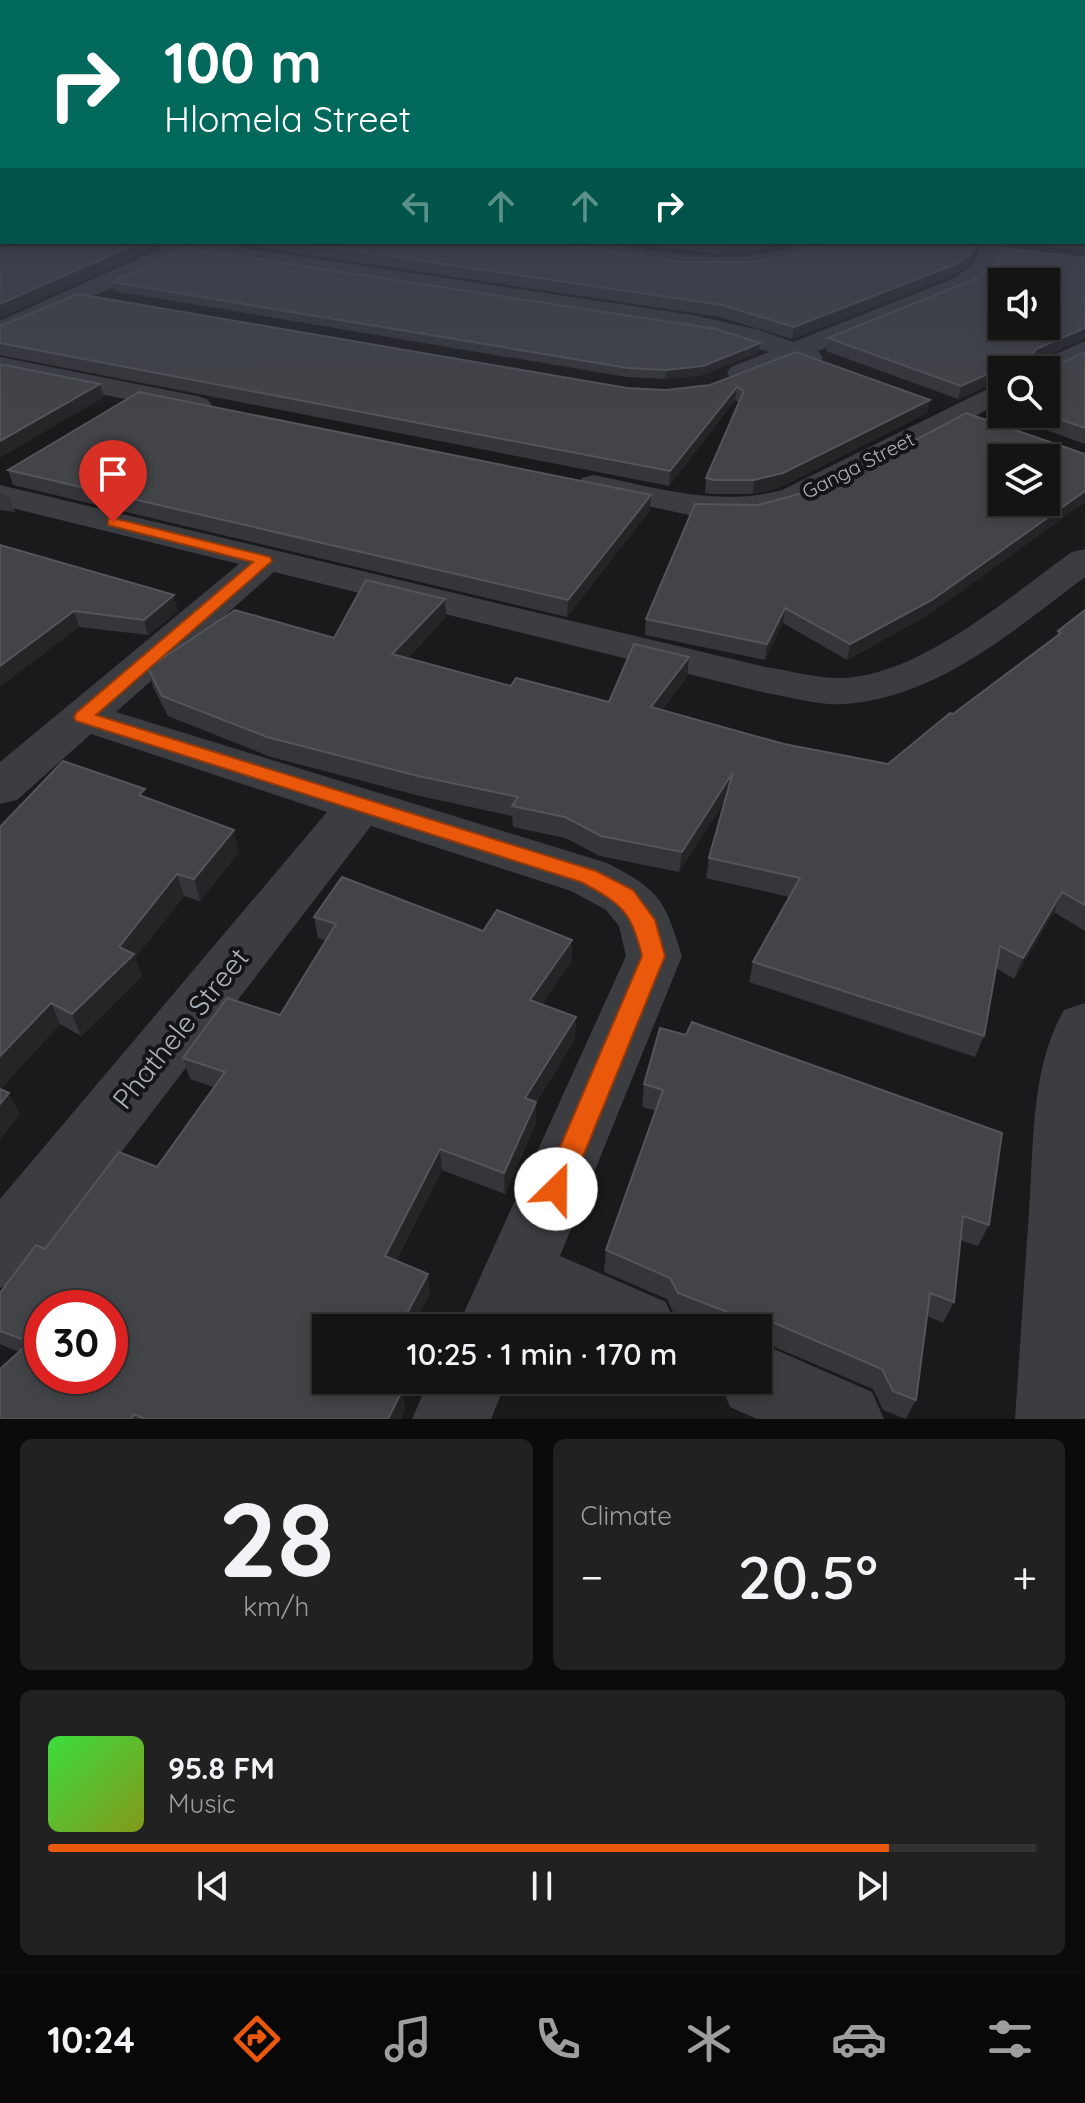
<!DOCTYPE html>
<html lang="en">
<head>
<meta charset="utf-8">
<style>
  body { margin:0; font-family:Quicksand,sans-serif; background:#212122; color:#f1f3f6; height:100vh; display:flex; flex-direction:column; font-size:30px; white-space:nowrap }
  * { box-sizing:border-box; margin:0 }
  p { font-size:26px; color:#9d9ea0 }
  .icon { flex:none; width:44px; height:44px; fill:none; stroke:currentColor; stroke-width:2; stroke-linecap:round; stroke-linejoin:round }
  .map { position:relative; height:1419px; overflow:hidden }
  .panel { display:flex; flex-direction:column; gap:20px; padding:20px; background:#0b0b0c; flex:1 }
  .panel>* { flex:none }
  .banner { position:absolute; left:0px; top:0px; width:1086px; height:244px; box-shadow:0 4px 12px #0003,0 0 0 2px #333334; background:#00695c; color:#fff; overflow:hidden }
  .tools { position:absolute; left:988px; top:268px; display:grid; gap:16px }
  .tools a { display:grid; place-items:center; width:72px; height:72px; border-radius:0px; background:#141415; box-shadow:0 4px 12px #0003,0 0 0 2px #333334; font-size:40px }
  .speed { position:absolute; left:24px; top:1290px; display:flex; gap:16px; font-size:40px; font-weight:700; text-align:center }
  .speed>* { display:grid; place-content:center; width:104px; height:104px; border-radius:50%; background:#141415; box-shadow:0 4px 12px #0003,0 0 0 2px #333334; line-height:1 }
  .speed .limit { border:12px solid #d22; background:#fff; color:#111 }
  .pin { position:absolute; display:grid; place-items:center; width:68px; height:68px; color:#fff; margin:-82px -34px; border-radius:50% 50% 50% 0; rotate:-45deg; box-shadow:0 0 8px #0007 }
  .pin .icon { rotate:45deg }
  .me { position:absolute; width:88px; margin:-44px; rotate:23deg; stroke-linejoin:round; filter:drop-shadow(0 0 6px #0008) }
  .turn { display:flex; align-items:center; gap:28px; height:168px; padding:0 32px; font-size:36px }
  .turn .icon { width:104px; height:104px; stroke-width:2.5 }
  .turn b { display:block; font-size:56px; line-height:68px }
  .lanes { display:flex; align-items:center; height:76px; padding:0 32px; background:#0003; justify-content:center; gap:40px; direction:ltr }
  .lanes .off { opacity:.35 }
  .big { font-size:60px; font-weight:600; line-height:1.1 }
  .panel .tile { flex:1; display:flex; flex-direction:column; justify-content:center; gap:12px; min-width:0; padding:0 28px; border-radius:12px; background:#212122 }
  .panel .dial { align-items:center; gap:0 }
  .dial b { font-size:104px; line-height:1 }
  .song { display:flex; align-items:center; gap:24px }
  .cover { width:96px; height:96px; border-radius:12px; background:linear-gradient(135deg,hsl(120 70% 55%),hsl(70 70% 35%)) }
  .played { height:8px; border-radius:4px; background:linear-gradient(90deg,#ea580c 85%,#333334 85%) }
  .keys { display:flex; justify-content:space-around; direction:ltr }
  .heat { display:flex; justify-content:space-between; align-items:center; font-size:44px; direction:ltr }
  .panel .tiles { flex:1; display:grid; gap:20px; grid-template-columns:1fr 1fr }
  .tile:last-child { grid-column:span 2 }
  .trip { position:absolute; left:312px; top:1314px; width:460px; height:80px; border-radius:0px; background:#141415; box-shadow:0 4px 12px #0003,0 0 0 2px #333334; font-weight:600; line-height:80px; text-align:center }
  .dock { display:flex; height:128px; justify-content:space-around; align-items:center; background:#080808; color:#9d9ea0 }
  .dock .icon { width:56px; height:56px }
  .dock .on { color:#ea580c }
  .dock b { font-size:36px; color:#f1f3f6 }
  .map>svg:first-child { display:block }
</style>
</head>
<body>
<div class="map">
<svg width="1085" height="1419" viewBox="0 0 1085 1419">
  <rect width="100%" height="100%" fill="#1a1a1c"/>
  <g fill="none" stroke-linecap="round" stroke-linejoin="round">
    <g fill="#3b3d41" fill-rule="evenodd">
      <path d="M175,242H204L693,315L759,330L793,342L955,278L973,264L982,244H998L1001,249L991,272L971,288L818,351L823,357L819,363C809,365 802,361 793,362C771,364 755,385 731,379L727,373L731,367L769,352L693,331L187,253L0,339V321Z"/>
      <path d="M531,242C550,242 569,240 587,242C633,247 677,256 723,257C763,258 799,242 839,242C834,249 826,251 818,254C733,291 629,262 542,249Z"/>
      <polygon points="1085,341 1085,360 1046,378 1046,370 1030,370 1034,364"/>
      <polygon points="0,357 197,396 207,399 212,405 207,411 197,414 0,373"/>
      <path d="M1002,382V402L806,504L769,514L744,518L694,516L582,492L577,485L582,478L594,475C656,488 719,507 782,490Z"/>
      <path d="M0,485L766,667C792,671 818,679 845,678C925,672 1008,597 1072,552L1085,549V577C1013,631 938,697 845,704C819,706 792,697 766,693L274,572L116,712L607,863C660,890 665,900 682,956L560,1256L666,1302L677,1328H557L535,1318L531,1328H457L626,956L619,926L606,910L571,891L371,826L25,1278L0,1288V1199L327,812L91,734L17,800L0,804V762L239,564L0,505Z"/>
      <path d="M1085,1003V1419H1015C1020,1350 1024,1281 1029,1212C1034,1146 1030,1069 1064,1010Z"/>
      <polygon points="758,1342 872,1392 884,1419 757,1419 730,1407 719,1380 758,1380"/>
      <polygon points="429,1380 507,1380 491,1419 412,1419"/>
    </g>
  </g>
  <g fill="#36363a">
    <polygon points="1084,219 1085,251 1014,242 1084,242"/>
    <polygon points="224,242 548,242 681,262 753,262 975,246 971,262 954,275 792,339 720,317"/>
    <polygon points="613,242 808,242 723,254"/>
    <polygon points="1085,258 1085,338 1038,359 1047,367 1051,368 1085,352 1085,444 1002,414 1046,414 1046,370 1002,370 1002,379 958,399 826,351 828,338"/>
    <polygon points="112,282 760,343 759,352 702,375 665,379 627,377 114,291"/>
    <polygon points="0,326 627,388 666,390 710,385 796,352 927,413 781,487 753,494 712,494 705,493 706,478 739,402 735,400 669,486 0,355"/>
    <polygon points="1002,393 1002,414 992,410 996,397"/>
    <polygon points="1085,454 1085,502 928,615 847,660 783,623 765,660 645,635 646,619 758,505"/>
    <polygon points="8,470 650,510 567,617 13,485"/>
    <polygon points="0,493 10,497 15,512 0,510"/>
    <polygon points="0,545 178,611 148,635 79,627"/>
    <polygon points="445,599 446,617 408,658 511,686 609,702 687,677 662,710 784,744 888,764 1057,636 1058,631 1085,610 1085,931 1054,912 1014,979 996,968 984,1036 975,1057 749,982 753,962 789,897 706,878 709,858 725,800 679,872 600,856 565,838 513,827 512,816 420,796 271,757 168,716 153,687 148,668 334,638"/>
    <polygon points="147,798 239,852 200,901 184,896 135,958 142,976 81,1036 60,1024 0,1089 20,1114 0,1139 0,827"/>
    <polygon points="314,917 572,940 572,961 542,1004 576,1017 575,1039 536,1103 536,1123 505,1194 442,1170 396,1261 430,1293 412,1328 326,1328 383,1384 402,1391 405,1410 401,1419 0,1419 19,1352 0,1344 0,1293 45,1249 157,1167 214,1087 190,1079 183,1058 280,1015 326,941 318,938"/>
    <polygon points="660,1028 989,1225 978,1246 960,1240 954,1302 943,1323 927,1316 916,1400 906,1419 883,1410 873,1389 758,1340 758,1328 710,1328 674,1314 667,1299 604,1272 606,1250 656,1111 642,1107 644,1084"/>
  </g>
  <g fill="#252528">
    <polygon points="0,230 2,230 2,241 0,242"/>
    <polygon points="141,242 168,242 0,318 0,304"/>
    <polygon points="732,242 808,242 723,254 724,243"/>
    <polygon points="975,246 971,262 954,275 792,339 794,327"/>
    <polygon points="1085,328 1085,338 1033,361 1031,358 1036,349"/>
    <polygon points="760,343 759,352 702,375 665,379 666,370"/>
    <polygon points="1006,366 1005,370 1002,370 1002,379 958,399 961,386"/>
    <polygon points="100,384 104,397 0,458 0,441"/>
    <polygon points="737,387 735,400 669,486 670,471"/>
    <polygon points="930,400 927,413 781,487 753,494 754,480"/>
    <polygon points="1085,491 1085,502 928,615 847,660 850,644"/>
    <polygon points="651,495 650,510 567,617 568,600"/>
    <polygon points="174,595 178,611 148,635 144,620"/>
    <polygon points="445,599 446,617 394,673 392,654"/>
    <polygon points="785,608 783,623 765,660 767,644"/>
    <polygon points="74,611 79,627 0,687 0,666"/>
    <polygon points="689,657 687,677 650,727 651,707"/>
    <polygon points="733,772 730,792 679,872 682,852"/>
    <polygon points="234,830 239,852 200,901 194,879"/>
    <polygon points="177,874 184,896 135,958 142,976 81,1036 72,1014 119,947"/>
    <polygon points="1062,892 1054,912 1014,979 1023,958"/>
    <polygon points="572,940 572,961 530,1021 530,1000"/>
    <polygon points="51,1003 60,1024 0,1090 0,1056"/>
    <polygon points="576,1017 575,1039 536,1103 536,1123 505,1194 504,1173 525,1098"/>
    <polygon points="9,1093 20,1114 0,1139 0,1104"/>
    <polygon points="440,1149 442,1170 388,1276 385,1256"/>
    <polygon points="428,1274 430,1293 412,1328 399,1328"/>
    <polygon points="765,1319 759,1339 758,1340 761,1320"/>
    <polygon points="371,1380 385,1380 375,1398"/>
    <polygon points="402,1391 405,1410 401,1419 388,1419"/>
  </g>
  <g fill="#434448" stroke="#53555a" stroke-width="2" fill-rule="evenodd">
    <rect x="0" y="219" width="2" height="11"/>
    <polygon points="1084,219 1085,219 1085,240 1084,239"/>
    <polygon points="25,242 141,242 0,304 0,250"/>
    <polygon points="294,242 548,242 681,262 753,262 787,257 831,242 946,242 975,246 973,251 956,264 794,327 722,305"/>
    <polygon points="186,248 716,329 760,343 703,366 666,370 628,368 112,282"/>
    <path d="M1003,248L1085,258V328L1036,349L1031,358L1047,360V367L1051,368L1085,352V428L1044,414H1046V370H1007L1006,366L961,386L828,338L975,279L996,263ZM1002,282H1046V326H1002Z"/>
    <polygon points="78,294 627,388 666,390 710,385 796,352 930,400 783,473 754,480 714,480 706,478 744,391 737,387 670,471 0,343 0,326"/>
    <polygon points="0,364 100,384 0,441"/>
    <polygon points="139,392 651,495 568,600 8,470"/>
    <path d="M966,413L1085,454V491L932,600L850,644L785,608L767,644L646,619L695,504L758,505L810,491L865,467ZM1002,458H1046V502H1002Z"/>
    <polygon points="0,545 174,595 144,620 74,611 0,666"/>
    <polygon points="366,580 445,599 392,654 511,686 516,678 609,702 634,644 689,657 651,707 784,744 888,764 950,713 953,714 1061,633 1058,631 1085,610 1085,905 1062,892 1023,958 1000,946 984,1036 753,962 800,878 709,858 733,772 682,852 601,836 565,817 512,806 518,797 418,776 267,737 162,696 148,668 235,610 334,638"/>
    <polygon points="63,761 145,789 139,795 234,830 194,879 177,874 119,947 134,954 72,1014 51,1003 0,1056 0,827"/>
    <path d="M342,877L483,931L497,910L572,940L530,1000L576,1017L525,1098L536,1102L504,1173L440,1149L385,1256L428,1274L399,1328H326V1380H371L402,1391L388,1419H145L134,1414L131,1419H0V1369L30,1342L0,1331V1293L36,1245L45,1249L119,1152L157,1167L225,1072L183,1058L227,998L280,1015L336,924L314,917ZM42,1308H110V1376H42Z"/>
    <polygon points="692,1022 1002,1133 989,1225 963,1216 954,1302 930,1293 916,1400 893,1391 882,1369 765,1319 761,1320 761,1325 678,1293 670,1278 606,1250 663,1090 644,1084 660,1028 686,1035"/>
    <polygon points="0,1089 9,1093 0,1104"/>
  </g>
  <linearGradient id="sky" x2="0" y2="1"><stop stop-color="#0e0e0f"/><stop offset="0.53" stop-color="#383e4b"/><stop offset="1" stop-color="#383e4b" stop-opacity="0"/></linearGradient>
  <rect width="1085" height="417" fill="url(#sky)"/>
  <path fill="#ea580c" stroke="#983908" stroke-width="2" d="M113,518L270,557L272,561L96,715L596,871L633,890L655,920L665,956L566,1198L556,1202L546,1198L542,1189L642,956C631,911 622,904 581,882L76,721L74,717L76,713L253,562L108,525V519Z"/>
  <g text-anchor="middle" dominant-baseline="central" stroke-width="8" stroke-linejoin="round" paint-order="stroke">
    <g font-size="20" fill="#acb3bc" stroke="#151517">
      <text transform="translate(858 465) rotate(-27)">Ganga Street</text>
    </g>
    <g font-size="28" fill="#acb3bc" stroke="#151517">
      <text transform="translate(180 1028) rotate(-51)">Phathele Street</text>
    </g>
  </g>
</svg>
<div class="tools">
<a><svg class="icon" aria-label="sound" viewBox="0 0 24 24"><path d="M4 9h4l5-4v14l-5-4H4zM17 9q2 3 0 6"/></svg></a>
<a><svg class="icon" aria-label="search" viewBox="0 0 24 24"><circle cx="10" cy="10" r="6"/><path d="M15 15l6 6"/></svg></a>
<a><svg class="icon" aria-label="layers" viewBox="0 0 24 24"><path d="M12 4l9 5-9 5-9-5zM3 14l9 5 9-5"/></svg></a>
</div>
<div class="speed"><div class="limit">30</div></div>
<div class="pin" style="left:113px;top:522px;background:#d93025"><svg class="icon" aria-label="arrive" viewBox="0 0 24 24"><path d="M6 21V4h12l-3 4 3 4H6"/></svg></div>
<svg class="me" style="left:556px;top:1189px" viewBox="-20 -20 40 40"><circle r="19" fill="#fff"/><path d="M0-13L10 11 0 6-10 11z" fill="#ea580c"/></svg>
<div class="trip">10:25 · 1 min · 170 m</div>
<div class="banner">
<div class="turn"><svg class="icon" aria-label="right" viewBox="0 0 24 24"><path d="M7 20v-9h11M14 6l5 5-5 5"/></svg><div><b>100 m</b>Hlomela Street</div></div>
<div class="lanes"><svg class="icon off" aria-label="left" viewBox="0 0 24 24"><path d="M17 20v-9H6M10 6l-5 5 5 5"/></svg><svg class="icon off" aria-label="ahead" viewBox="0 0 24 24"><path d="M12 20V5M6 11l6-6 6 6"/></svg><svg class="icon off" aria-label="ahead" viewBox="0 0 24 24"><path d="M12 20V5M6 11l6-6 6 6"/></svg><svg class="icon" aria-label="right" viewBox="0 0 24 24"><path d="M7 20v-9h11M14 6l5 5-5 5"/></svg></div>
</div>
</div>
<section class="panel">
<div class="tiles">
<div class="tile dial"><b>28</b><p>km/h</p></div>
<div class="tile"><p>Climate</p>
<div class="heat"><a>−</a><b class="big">20.5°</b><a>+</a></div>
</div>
<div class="tile">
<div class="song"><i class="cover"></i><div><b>95.8 FM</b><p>Music</p></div></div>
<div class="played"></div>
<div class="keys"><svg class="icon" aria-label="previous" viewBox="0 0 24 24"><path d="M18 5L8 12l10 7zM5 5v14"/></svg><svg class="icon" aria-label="pause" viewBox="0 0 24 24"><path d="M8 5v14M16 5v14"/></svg><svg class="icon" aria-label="next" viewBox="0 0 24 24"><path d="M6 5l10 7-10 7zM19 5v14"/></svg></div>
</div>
</div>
</section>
<nav class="dock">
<b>10:24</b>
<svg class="icon on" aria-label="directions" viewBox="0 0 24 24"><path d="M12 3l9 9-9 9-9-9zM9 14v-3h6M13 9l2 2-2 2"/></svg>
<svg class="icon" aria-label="music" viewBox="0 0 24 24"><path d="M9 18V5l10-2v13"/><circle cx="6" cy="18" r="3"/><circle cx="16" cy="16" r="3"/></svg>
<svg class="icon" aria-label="phone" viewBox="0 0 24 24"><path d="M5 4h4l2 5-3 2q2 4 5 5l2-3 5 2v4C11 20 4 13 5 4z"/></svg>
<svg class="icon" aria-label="climate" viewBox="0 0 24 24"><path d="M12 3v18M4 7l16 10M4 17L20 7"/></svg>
<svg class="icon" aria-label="car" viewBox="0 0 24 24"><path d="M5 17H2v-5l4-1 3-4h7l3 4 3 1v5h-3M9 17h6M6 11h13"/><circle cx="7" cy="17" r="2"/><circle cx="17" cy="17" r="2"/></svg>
<svg class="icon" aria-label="filters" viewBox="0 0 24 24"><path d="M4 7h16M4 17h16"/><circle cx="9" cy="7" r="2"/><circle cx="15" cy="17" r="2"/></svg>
</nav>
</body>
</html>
